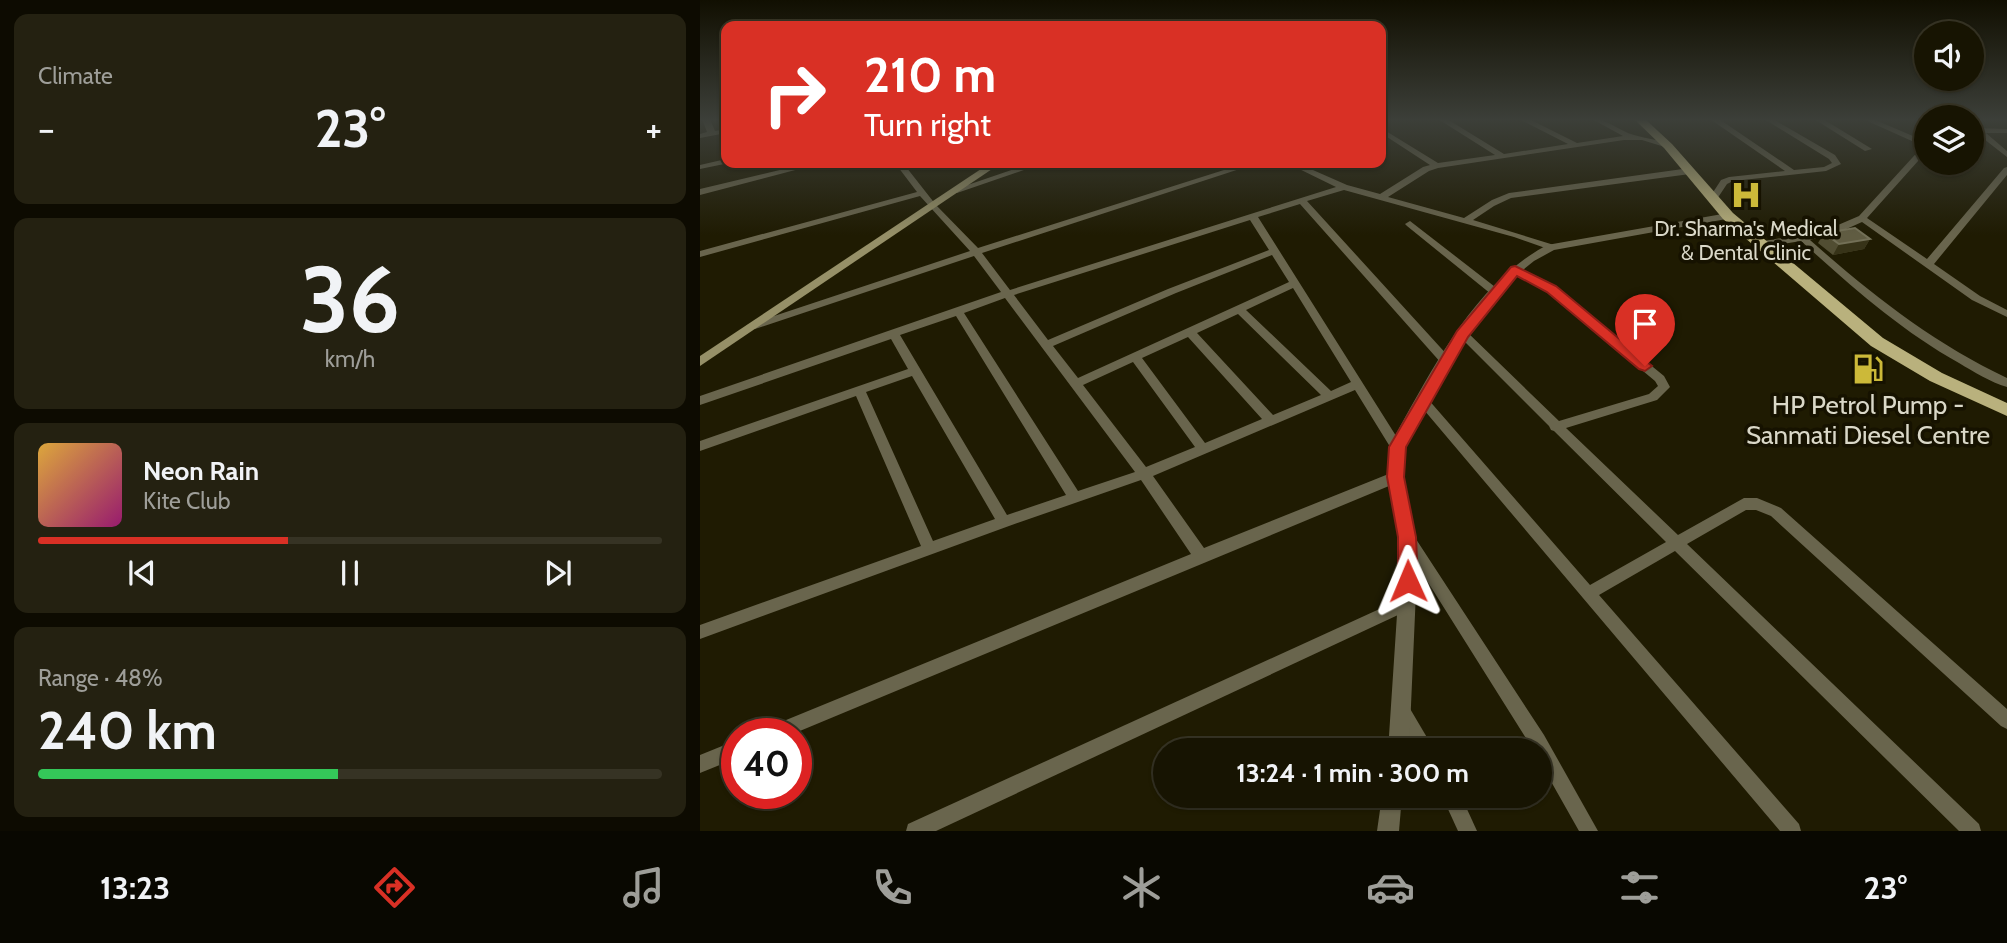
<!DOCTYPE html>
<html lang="en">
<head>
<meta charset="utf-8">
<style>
  body { margin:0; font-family:Cabin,sans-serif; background:#242111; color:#f1f3f6; height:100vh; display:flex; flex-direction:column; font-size:26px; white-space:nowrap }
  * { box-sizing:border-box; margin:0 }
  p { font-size:23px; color:#9e9e99 }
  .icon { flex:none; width:38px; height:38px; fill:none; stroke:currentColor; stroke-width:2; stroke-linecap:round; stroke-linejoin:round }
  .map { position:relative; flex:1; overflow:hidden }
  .details { display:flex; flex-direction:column; gap:14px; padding:14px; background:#0d0b01; width:700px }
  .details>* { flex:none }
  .top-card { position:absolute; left:21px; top:21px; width:665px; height:147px; border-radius:14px; box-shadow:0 2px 5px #0004,0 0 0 2px #363324; background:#d93025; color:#fff; overflow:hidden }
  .controls { position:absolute; left:1214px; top:21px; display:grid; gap:14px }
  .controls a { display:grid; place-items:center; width:70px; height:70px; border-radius:50%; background:#171402; box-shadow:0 2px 5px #0004,0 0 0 2px #363324; font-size:35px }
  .speed { position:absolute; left:21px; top:718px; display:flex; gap:14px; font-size:35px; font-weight:700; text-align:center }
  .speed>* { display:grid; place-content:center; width:91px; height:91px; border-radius:50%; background:#171402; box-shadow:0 2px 5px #0004,0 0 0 2px #363324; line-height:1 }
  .speed .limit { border:10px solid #d22; background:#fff; color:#111 }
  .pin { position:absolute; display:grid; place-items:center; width:60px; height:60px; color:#fff; margin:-72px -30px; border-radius:50% 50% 50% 0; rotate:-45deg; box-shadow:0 0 7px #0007 }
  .pin .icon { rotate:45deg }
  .me { position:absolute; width:77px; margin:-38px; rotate:359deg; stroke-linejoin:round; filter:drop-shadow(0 0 5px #0008) }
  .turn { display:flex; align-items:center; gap:24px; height:147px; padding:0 28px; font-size:32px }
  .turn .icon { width:91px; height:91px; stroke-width:2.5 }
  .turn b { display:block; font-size:49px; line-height:60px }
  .big { font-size:52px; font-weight:800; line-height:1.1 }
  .details .card { flex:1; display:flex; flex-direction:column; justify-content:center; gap:10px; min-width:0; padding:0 24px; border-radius:14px; background:#242111 }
  .details .dial { align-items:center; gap:0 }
  .dial b { font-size:91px; line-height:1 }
  .song { display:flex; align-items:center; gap:21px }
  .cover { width:84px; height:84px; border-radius:10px; background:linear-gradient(135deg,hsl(40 70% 55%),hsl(320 70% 35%)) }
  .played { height:7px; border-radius:4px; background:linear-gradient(90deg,#d93025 40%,#363324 40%) }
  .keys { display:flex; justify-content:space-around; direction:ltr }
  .heat { display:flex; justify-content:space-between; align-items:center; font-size:38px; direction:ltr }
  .charge { height:10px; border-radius:5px; background:linear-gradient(90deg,#34c759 48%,#363324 0) }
  .trip { position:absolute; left:453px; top:738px; width:399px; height:70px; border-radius:35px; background:#171402; box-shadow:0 2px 5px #0004,0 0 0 2px #363324; font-weight:800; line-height:70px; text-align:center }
  .dock { display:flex; height:112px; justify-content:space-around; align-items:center; background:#090801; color:#9e9e99 }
  .dock .icon { width:49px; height:49px }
  .dock .selected { color:#d93025 }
  .dock b { font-size:32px; color:#f1f3f6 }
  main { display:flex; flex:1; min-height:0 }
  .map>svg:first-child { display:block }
</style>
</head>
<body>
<main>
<section class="details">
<div class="card"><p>Climate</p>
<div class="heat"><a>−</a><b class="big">23°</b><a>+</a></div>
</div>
<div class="card dial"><b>36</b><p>km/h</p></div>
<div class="card">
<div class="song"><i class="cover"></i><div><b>Neon Rain</b><p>Kite Club</p></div></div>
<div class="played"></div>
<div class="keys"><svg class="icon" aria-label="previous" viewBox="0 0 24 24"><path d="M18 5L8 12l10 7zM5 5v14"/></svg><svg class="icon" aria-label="pause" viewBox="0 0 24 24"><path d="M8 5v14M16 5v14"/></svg><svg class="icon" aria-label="next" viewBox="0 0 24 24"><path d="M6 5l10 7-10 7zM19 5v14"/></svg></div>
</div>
<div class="card"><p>Range · 48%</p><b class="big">240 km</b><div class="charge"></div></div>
</section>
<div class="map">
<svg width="1307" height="831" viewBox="0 0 1307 831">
  <rect width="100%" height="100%" fill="#1f1b02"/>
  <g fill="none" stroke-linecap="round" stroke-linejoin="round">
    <g fill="#69654d" fill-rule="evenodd">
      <polygon points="2,119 10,119 15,131 26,129 26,133 0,138 0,134 7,132"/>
      <path d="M738,119H747L804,154L868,144L819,119H829L877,143L923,136L892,119C908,119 919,131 934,135C947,139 960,139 972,146L968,148L942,140H924L738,168L729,171L688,197L764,218L792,200L809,193L990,168L994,171L990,174L811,198L794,206L773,220L854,245V249L851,250L814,237L644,190L607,201L750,358L752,361L746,365L742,364L600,204L558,217L703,447L702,450H692L655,390L453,476L504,548L691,473H701L703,477L701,481L95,733H66L69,727L491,554L441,480L309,526L0,639V625L221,546L156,396L0,451V441L208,369L191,339L0,405V396L301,292L274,256L55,329H47L46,327L47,325L270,251L220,196L0,257V251L217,192L195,163H203L236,205L278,248L546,163H558L282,253L310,290L636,187L587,163H597L647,185L680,194L723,167L730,165L681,133V128L738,163L795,155ZM550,220L569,250L468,289L348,340L314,295ZM572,255L589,282L378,378L353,346L476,293ZM593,288L651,382L631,391L546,310ZM305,298L435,472L378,491L264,313ZM538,314L621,395L573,415L497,333ZM256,316L366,495L307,515L200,335ZM488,337L562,419L505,443L442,358ZM433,362L495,447L446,467L383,385ZM212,376L295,519L233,541L166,392Z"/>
      <polygon points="1010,119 1019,119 1094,170 1124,167 1132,163 1129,159 1064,119 1073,119 1135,155 1141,164 1126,171 1033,181 1027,184 1017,199 1011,199 1010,197 1021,180 1029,177 1085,171"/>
      <polygon points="1114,119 1123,119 1172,149 1165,151"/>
      <path d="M1163,119H1173L1227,142V151L1167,218L1227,259L1304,168L1307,167V175L1234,264L1280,296L1307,310V317L1272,300L1162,222L1142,231L1110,240C1171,294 1233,343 1307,378V387C1290,382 1274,372 1259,363C1200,330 1151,286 1101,241L1064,247L1059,244L1064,241L1124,231L1159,216L1223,146Z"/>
      <polygon points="1275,128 1307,129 1307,133 1286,133 1307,151 1307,157 1275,132"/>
      <polygon points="26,159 26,163 29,163 0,169 0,165"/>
      <polygon points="109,163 122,163 0,195 0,189"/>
      <polygon points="332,163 344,163 257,193 250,191"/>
      <polygon points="710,221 799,290 799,294 791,294 707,226 705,224"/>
      <polygon points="815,266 855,287 964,376 970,387 957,400 866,428 978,535 1044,498 1057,498 1081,508 1307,709 1307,729 1301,726 1071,516 1056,510 1046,510 987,544 1279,824 1281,831 1259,831 975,551 899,595 1099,824 1101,831 1080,831 719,404 717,401 719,398 727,398 890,585 966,542 854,431 851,430 849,426 757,334 762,330 766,331 859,421 949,394 958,386 955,381 847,291 811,271 811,267"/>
      <polygon points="707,531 712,533 844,735 898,831 879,831 840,762 840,751 834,751 702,541 700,537 702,533"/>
      <polygon points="708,596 713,598 716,603 713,608 236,831 206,831 208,824"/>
      <polygon points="703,705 709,707 735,751 716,751 695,713 697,707"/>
      <polygon points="37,740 37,758 0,773 0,755"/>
      <polygon points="742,796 761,796 777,831 758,831"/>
    </g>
    <g fill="#69654d" fill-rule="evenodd">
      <path d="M1028,213L1033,216L1032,218L854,250L834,261L814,277L779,318L751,362L704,448L703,470L715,538L717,569L710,728L708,751H688L700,569L699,538L689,481L688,459L690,448L697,432C736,363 775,284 847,245Z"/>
      <polygon points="682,796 702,796 699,831 677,831"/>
    </g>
    <polygon fill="#969068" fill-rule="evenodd" points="290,163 301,163 0,366 0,356"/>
    <polygon fill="#b9b17d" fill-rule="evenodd" points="934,119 945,119 972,144 1033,213 1183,338 1242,373 1307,403 1307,416 1230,381 1171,346 1023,219 964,148"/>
  </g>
  <polygon fill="#514d32" points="1124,233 1170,239 1164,249 1133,255 1118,243"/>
  <polygon fill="#373318" points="1170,239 1164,249 1133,255 1139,244"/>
  <polygon fill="#605c42" stroke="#737057" stroke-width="2" points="1155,228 1170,239 1139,244 1124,233"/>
  <linearGradient id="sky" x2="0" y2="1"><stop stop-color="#110f01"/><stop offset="0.51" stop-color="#3c3f39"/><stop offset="1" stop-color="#3c3f39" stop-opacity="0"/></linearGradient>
  <rect width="1307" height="235" fill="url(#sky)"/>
  <polygon fill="#d93025" stroke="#8d1f18" stroke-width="2" points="815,266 856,286 952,366 945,371 939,369 847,292 817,276 768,337 706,447 704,477 716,537 718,581 715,587 708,590 701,587 698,581 698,537 687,477 689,447 757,331 811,267"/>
  <defs>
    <g id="hospital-bare" transform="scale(2.415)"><path d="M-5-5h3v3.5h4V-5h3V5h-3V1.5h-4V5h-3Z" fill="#ccb939" stroke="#161200" stroke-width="2.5" paint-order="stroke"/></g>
    <g id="fuel-bare" transform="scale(2.415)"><path d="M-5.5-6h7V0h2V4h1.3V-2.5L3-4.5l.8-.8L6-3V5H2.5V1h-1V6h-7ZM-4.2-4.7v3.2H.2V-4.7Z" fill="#ccb939" stroke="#161200" stroke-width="2.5" paint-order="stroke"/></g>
  </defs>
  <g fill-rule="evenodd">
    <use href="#hospital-bare" x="1046" y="195"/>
    <use href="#fuel-bare" x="1168" y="369"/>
  </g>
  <g text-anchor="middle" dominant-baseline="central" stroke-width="7" stroke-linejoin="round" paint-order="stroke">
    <g font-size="21" fill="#dad8c8" stroke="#161200">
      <text x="1046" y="228">Dr. Sharma's Medical<tspan x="1046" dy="24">&amp; Dental Clinic</tspan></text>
    </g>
    <g font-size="26" fill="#dad8c8" stroke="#161200">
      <text x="1168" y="405">HP Petrol Pump -<tspan x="1168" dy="30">Sanmati Diesel Centre</tspan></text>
    </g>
  </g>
</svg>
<div class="controls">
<a><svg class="icon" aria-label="sound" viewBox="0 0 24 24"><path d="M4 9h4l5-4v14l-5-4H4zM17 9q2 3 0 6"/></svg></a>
<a><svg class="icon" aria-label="layers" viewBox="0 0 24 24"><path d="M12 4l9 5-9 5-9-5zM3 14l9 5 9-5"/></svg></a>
</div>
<div class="speed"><div class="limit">40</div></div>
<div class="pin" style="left:945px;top:366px;background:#d93025"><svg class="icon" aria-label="arrive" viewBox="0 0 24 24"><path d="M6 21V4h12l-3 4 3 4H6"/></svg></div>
<svg class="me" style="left:708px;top:581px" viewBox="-20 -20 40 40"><path d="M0-17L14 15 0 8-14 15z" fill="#d93025" stroke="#fff" stroke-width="4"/></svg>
<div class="trip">13:24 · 1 min · 300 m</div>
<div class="top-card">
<div class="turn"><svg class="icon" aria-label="right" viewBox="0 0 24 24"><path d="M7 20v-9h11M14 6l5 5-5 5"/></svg><div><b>210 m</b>Turn right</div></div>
</div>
</div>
</main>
<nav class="dock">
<b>13:23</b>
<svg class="icon selected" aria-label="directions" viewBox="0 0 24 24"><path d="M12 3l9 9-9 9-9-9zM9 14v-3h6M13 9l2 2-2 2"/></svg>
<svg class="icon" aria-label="music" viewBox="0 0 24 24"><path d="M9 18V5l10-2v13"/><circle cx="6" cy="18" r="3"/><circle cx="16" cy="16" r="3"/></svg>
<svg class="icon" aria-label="phone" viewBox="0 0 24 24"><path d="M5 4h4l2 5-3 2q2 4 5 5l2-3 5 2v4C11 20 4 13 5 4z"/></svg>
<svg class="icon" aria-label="climate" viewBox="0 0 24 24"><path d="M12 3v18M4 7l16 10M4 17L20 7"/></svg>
<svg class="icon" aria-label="car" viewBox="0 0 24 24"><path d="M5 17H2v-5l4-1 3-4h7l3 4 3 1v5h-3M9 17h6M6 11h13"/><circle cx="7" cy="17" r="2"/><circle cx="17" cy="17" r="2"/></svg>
<svg class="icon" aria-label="filters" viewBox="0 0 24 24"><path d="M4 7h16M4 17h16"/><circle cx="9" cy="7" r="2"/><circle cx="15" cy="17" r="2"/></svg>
<b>23°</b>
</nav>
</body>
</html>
